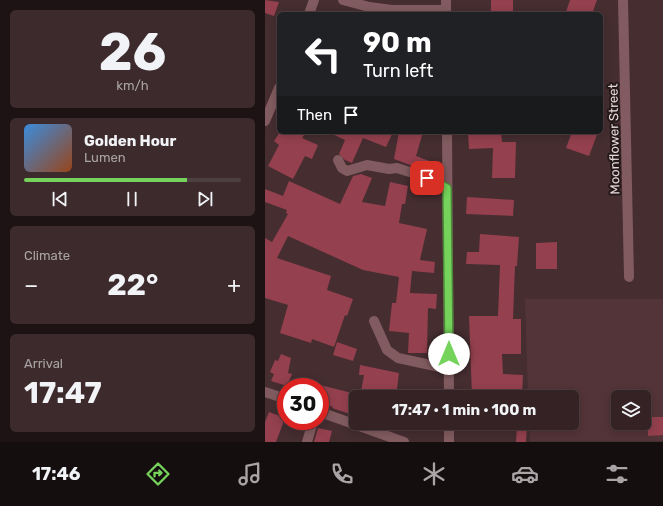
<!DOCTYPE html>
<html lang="en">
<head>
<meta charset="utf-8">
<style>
  body { margin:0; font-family:Rubik,sans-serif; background:#3c2a2c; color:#f1f3f6; height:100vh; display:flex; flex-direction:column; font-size:15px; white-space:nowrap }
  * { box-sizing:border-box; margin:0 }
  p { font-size:13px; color:#a9a4a6 }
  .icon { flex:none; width:22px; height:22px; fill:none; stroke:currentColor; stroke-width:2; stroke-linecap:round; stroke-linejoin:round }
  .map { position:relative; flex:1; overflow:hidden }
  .side { display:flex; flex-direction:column; gap:10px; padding:10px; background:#1d1314; width:265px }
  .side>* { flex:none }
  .guide { position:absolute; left:12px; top:12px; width:326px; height:122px; border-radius:6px; box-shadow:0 2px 10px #0003,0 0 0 1px #4e3f41; background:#202124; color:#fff; overflow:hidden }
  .fabs { position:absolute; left:346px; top:390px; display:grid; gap:8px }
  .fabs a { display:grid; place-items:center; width:40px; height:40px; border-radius:6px; background:#342224; box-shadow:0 2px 10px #0003,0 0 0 1px #4e3f41; font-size:20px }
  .speed { position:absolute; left:12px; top:378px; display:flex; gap:8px; font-size:20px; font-weight:700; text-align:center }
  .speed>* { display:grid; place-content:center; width:52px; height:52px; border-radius:50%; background:#342224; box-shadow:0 2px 10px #0003,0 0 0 1px #4e3f41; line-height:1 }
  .speed .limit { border:6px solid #d22; background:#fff; color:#111 }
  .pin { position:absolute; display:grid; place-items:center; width:34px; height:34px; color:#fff; margin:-17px; border-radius:8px; box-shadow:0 2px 6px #0006 }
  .me { position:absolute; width:44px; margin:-22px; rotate:0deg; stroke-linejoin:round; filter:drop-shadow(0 0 3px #0008) }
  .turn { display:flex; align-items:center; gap:14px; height:84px; padding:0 20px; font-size:18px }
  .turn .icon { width:52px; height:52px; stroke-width:2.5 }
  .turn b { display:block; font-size:28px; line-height:34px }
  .then { display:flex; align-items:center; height:38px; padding:0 20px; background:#0003; gap:8px; font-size:15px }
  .big { font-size:30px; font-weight:700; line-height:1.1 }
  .side .card { flex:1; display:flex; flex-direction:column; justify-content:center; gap:6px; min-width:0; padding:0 14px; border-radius:6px; background:#3c2a2c }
  .side .dial { align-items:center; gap:0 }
  .dial b { font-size:52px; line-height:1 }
  .song { display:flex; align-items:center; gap:12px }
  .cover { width:48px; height:48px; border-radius:6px; background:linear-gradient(135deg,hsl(210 70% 55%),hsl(20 70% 35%)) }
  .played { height:4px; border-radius:2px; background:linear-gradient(90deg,#75d25a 75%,#4e3f41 75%) }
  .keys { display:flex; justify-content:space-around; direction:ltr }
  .heat { display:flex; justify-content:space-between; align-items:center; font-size:22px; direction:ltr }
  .trip { position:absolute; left:84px; top:390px; width:230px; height:40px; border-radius:6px; background:#342224; box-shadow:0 2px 10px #0003,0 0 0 1px #4e3f41; font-weight:700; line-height:40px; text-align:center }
  .tabs { display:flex; height:64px; justify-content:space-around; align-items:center; background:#150e0e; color:#a9a4a6 }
  .tabs .icon { width:28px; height:28px }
  .tabs .on { color:#75d25a }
  .tabs b { font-size:18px; color:#f1f3f6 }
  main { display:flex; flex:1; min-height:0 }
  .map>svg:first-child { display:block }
</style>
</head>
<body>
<main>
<section class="side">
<div class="card dial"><b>26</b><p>km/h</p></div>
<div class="card">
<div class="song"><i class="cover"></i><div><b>Golden Hour</b><p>Lumen</p></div></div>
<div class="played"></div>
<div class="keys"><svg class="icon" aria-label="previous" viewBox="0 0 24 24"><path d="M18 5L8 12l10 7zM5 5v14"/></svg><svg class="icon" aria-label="pause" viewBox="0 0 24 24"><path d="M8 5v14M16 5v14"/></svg><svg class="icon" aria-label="next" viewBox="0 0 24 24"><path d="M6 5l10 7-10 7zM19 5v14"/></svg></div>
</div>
<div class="card"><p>Climate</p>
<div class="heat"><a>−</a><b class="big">22°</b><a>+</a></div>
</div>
<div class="card"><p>Arrival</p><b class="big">17:47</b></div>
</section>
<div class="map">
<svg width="398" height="442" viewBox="0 0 398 442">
  <rect width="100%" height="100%" fill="#452d30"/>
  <path fill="#533438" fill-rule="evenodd" d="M260,299H398V441H265L264,423H307V397H263ZM353,397H379V423H353Z"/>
  <g fill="#94404e">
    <polygon points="0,0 14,2 9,16 0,13"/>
    <rect x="226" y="0" width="22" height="11"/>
    <polygon points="305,0 332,0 327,14 301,12"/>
    <polygon points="15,132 41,132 37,138 53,145 47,159 40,156 28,179 3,166 14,145 9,141"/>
    <polygon points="63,132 128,132 121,147 98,138 87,163 80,160 74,154 80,140"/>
    <polygon points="134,132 158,132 151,156 167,162 164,172 129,159"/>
    <polygon points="203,132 236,132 237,142 251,142 250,178 227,178 228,148 204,149"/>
    <polygon points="307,132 333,132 324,156 301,148"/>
    <polygon points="96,174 107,178 97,202 120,206 125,182 143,186 140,204 137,204 134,223 162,229 155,260 170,262 169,273 147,271 145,293 172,294 171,309 163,308 162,353 143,353 144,333 124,331 127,303 131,303 134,277 98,270 23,236 12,258 66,276 62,290 88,299 82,316 80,315 69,347 47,339 46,343 15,333 23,305 0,298 0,238 7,242 23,214 21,213 22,210 0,202 0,189 18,196 24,181 75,204 88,176"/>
    <polygon points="202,197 249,200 248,216 201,214"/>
    <polygon points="215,234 254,237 252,266 250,266 248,319 256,319 256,354 237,354 238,374 258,375 257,397 207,397 204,316 233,316 235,265 201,264 202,252 214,252"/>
    <polygon points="292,242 292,269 271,269 271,243"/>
    <polygon points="72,342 92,349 88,361 68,355"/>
    <polygon points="16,354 26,358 23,373 27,374 22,386 6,381 9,374 5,372 10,360 13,361"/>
    <polygon points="95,365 134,373 131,397 95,397 99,375 94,375"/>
    <polygon points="55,385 91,394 91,416 67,408 68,407 55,402"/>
    <polygon points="4,412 20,418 11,442 0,442 0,422"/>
    <polygon points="383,417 398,417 398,435 383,436"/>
    <polygon points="252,426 262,426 261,442 251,442"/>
    <polygon points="53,428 67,431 64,442 49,442"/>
  </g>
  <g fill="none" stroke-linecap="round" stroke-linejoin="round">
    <g stroke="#815b5f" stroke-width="10">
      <polyline points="78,0 104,7 127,10 181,10"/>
      <polyline points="181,0 181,14"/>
      <polyline points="358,0 364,277"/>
      <polyline points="44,14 49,0"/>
      <polyline points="0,121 14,88"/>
      <polyline points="182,132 184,397"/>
      <polyline points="73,160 77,168 82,171 102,165 124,169 132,168 151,174 182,188"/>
      <polyline points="109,321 122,350 133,358 184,369"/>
      <polyline points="0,392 21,399"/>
      <polyline points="55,412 139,442"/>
      <polyline points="184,423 184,442"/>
      <polyline points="42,442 48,421"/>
    </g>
  </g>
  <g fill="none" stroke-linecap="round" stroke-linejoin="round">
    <g stroke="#4c883a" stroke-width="10">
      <polyline id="route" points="162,178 182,188 184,354"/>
    </g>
    <use href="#route" stroke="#75d25a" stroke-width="7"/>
  </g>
  <g text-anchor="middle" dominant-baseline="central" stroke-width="4" stroke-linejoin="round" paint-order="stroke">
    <g font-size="13" fill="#e7d7d8" stroke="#24191a">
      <text transform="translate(349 139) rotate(-91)">Moonflower Street</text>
    </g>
  </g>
</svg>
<div class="fabs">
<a><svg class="icon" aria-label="layers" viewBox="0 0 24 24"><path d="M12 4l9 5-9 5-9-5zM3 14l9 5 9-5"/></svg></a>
</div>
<div class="speed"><div class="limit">30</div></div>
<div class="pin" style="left:162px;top:178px;background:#d93025"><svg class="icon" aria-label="arrive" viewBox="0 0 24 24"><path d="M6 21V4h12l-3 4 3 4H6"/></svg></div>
<svg class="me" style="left:184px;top:354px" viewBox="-20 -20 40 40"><circle r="19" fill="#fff"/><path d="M0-13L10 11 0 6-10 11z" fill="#75d25a"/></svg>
<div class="trip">17:47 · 1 min · 100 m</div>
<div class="guide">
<div class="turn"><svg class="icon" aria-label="left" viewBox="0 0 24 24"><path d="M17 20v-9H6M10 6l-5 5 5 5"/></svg><div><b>90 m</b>Turn left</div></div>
<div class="then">Then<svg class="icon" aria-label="arrive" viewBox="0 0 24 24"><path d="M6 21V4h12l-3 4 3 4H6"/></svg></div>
</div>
</div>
</main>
<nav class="tabs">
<b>17:46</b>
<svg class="icon on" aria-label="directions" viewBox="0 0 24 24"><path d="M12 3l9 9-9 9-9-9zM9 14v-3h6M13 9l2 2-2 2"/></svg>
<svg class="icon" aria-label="music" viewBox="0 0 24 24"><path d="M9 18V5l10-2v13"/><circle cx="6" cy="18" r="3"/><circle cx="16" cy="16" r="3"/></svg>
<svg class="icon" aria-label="phone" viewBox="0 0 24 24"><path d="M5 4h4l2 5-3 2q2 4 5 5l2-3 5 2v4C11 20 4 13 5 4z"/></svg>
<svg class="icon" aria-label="climate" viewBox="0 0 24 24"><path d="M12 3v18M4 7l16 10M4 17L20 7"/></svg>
<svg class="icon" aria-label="car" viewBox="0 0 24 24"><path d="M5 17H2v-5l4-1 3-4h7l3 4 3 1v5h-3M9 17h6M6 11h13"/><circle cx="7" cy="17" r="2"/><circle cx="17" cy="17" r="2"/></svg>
<svg class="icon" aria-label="filters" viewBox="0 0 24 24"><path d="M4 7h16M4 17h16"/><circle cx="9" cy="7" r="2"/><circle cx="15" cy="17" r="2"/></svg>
</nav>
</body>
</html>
